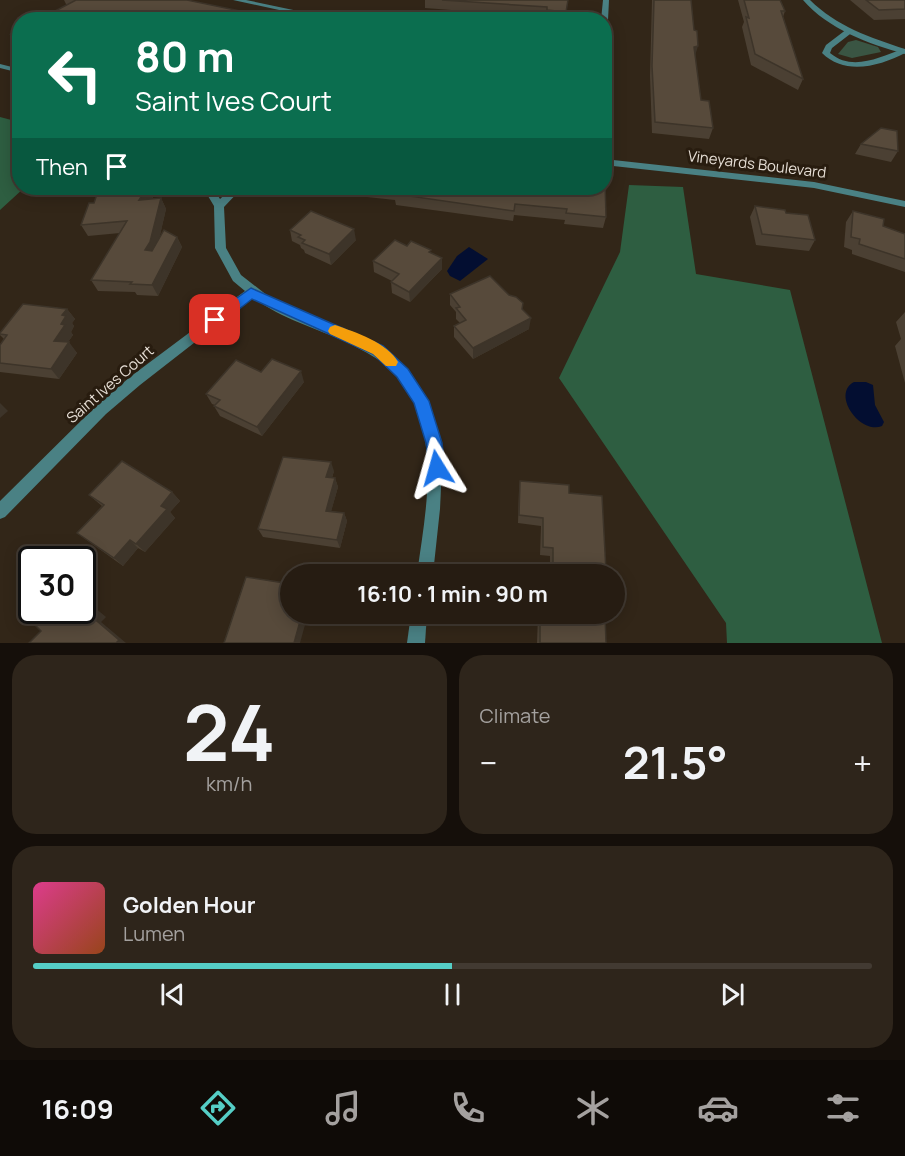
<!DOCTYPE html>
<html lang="en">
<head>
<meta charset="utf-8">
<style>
  body { margin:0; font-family:Manrope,sans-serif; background:#2e251b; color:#f1f3f6; height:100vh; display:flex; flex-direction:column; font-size:22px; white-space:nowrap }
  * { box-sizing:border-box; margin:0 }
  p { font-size:20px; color:#a4a19f }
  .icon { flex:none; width:33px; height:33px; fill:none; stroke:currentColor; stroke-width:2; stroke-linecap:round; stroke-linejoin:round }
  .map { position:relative; height:643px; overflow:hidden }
  .sheet { display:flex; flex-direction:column; gap:12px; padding:12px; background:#150f0a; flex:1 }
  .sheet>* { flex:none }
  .banner { position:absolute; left:12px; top:12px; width:600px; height:183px; border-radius:24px; box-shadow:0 3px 15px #0003,0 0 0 2px #423a32; background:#0b6e4f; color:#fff; overflow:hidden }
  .speed { position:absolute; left:18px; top:546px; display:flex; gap:12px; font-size:30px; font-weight:700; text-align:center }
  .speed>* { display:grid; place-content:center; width:78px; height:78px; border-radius:50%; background:#261c12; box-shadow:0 3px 15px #0003,0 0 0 2px #423a32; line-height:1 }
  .speed .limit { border:3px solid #111; border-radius:9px; background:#fff; color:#111 }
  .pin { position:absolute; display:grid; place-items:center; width:51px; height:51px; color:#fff; margin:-26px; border-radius:12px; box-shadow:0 3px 9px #0006 }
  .me { position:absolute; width:66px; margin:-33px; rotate:352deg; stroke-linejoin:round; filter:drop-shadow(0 0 4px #0008) }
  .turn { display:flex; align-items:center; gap:21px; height:126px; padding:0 24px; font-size:27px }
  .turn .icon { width:78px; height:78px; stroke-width:2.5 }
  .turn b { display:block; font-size:42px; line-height:51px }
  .then { display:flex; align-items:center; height:57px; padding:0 24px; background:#0003; gap:12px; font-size:22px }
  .big { font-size:45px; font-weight:700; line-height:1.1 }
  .sheet .card { flex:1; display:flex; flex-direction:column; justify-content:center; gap:9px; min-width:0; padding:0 21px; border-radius:24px; background:#2e251b }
  .sheet .dial { align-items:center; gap:0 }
  .dial b { font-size:78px; line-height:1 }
  .song { display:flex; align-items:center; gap:18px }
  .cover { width:72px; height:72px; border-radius:9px; background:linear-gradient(135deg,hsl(330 70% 55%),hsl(20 70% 35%)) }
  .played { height:6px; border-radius:3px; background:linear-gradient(90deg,#55cec6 50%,#423a32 50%) }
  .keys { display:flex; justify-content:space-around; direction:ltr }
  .heat { display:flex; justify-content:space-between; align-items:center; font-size:33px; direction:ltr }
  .sheet .tiles { flex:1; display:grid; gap:12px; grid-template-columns:1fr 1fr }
  .card:last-child { grid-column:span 2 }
  .trip { position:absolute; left:280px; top:564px; width:345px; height:60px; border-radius:30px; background:#261c12; box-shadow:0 3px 15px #0003,0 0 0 2px #423a32; font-weight:700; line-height:60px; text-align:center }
  .dock { display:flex; height:96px; justify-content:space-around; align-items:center; background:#0f0b07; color:#a4a19f }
  .dock .icon { width:42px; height:42px }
  .dock .current { color:#55cec6 }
  .dock b { font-size:27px; color:#f1f3f6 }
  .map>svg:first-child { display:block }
</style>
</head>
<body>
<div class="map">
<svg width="905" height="643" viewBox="0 0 905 643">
  <rect width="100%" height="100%" fill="#322618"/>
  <polygon fill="#3a5543" points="856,40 878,47 881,52 852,58 838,54 848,42"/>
  <g fill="#2e5e41">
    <polygon points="0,117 19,122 20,188 24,188 0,210"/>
    <polygon points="629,185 683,187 696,274 790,290 882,643 727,643 726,623 559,378 620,252"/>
  </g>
  <g fill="#030e31">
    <polygon points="469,247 488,259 460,281 450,276 447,271 457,256"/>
    <path d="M854,382H866L873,385L875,405L884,422L882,426C860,435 831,394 854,382Z"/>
  </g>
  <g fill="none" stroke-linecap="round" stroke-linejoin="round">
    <path fill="#4a8184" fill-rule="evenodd" d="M847,29L854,31L832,48L830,53C853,72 879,57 903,49H905V53C880,66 845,76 822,53L826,45Z"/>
    <g fill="#4a8184" fill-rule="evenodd">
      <polygon points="233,0 246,0 341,20 325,20"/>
      <polygon points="603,0 609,0 608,20 604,22 604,20 601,20"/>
      <path d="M803,0H810C836,26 871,38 905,49V54C869,44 828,29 803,0Z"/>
      <polygon points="0,64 20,69 20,73 0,68"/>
      <polygon points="604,159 814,182 905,201 905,207 814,188 604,165"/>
      <path d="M206,188H216L215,191L220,199L232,188H242L224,207L226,248L241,275L268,296L375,344L405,367L427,399L436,424L442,466L440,509L433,574H417C426,509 443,431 397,376C385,361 364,351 348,343C317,328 280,319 253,297L140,385L106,414L5,517L0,519V501L96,406L130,377L245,291L233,281L215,248L214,206L205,191Z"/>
      <polygon points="411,614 427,614 425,643 407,643"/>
    </g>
  </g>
  <g fill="#4b4033">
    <polygon points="64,0 187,0 67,5 66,4"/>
    <polygon points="425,0 568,0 565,20 544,20 544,17 425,8"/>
    <polygon points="652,0 691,0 695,56 701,100 713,128 709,139 652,133 650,76"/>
    <polygon points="738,0 780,0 785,11 783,17 803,79 798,90 751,65 742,27 744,22"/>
    <polygon points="850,0 905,0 905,19 874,20"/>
    <polygon points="20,29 20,44 17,44 11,34"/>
    <polygon points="861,144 898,151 891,162 855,154"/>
    <polygon points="99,188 158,188 152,199 161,198 166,209 159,239 177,237 182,247 158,296 137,295 135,292 98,291 91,280 120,233 88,236 81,225 94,203"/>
    <polygon points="310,188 546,188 579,191 580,188 581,188 606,217 603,228 564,224 565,220 514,215 513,221 396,205 395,200 311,191"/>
    <polygon points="755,206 786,213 815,240 809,251 756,245 750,217"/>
    <polygon points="853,211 883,226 905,234 905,272 852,254 852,250 844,247 846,222"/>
    <polygon points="290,230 356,240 331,265 305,253 304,250 301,248 300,245 292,241"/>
    <polygon points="407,246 431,253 442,269 410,302 392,293 391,282 392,281 374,272 373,261"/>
    <polygon points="450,294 529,329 473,359 454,337 454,326 460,323 456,319 456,312 450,305"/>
    <polygon points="67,309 75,319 72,323 74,326 71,332 73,335 68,342 77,353 59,379 0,372 0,345 4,339 0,335 0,333"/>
    <polygon points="905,312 905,383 895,346 901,339 896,322"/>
    <polygon points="261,372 304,382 262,436 220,416 214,406 215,405 212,404 206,394"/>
    <polygon points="334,471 332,478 335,478 338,487 331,511 344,513 347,521 340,548 263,537 258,529"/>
    <polygon points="520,481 569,493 606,571 604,574 553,574 550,573 550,556 540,555 541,526 518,523 519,490"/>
    <polygon points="172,492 180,501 170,512 175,518 145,552 138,548 123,566 77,533 102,506 89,495"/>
    <polygon points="539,614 605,614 606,643 537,643 538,616"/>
  </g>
  <g fill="#3d3429">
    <polygon points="698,46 695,56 694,47"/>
    <polygon points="147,188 158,188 145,211 139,200"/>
    <polygon points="161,198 166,209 156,253 145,250"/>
    <polygon points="354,229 356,240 331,265 329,254"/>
    <polygon points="177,237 182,247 158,296 152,285"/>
    <polygon points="442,258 442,269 410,302 409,292"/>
    <polygon points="67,309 75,319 72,323 74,326 71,332 73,335 62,351 54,341 61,324 62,315"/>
    <polygon points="531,318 529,329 473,359 473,348"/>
    <polygon points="69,342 77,353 59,379 51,369"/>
    <polygon points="301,371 304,382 262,436 257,427"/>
    <polygon points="0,403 8,411 0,418"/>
    <polygon points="331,462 334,471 329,486 326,477"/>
    <polygon points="335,478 338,487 329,519 326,511"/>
    <polygon points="172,492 180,501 170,512 175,518 145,552 136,544 161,506"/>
    <polygon points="344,513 347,521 340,548 337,540"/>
    <polygon points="130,540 138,548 123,566 114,558"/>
    <polygon points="82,597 106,617 101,622 126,643 116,643 91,616 82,599"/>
    <polygon points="302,614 308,614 300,643 294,643"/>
  </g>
  <g fill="#574a3b" stroke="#3d3429" stroke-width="1.5">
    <polygon points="76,0 187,0 284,20 38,20"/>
    <polygon points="442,0 568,0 566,12 547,10 547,7"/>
    <polygon points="654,0 691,0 694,30 697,31 698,46 694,47 701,100 709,101 713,128 655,122 652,66"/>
    <polygon points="744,0 780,0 785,11 781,11 803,79 755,54 746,17 749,18"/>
    <polygon points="866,0 905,0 905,9 879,10"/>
    <polygon points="545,14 560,17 560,20 544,20"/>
    <polygon points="20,29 20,36 11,34"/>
    <polygon points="881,128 897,131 898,151 861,144"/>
    <polygon points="604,181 605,181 606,217 566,213 567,209 515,204 514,211 395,194 396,190 377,188 546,188 581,191 581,188 604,188"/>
    <polygon points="99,188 147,188 139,200 161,198 150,242 145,250 152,251 164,230 177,237 152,285 130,284 132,282 91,280 127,221 81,225 89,203 94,203"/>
    <polygon points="755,206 785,210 786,213 808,215 815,240 762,234"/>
    <polygon points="311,211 354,229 329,254 302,243 305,240 298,237 301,235 290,230"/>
    <polygon points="853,211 884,219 883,226 905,234 905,259 859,244 860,239 851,237"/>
    <polygon points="395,240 407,246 411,241 431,250 429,252 442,258 409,292 391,282 399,274 373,261"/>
    <polygon points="490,276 509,295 516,297 523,303 522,309 531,318 473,348 454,326 466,320 456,308 460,307 450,294"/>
    <polygon points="23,304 67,309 62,315 66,316 61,324 65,325 54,341 69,342 51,369 0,363 0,345 7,335 0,334 0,333"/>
    <polygon points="272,359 301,371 257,427 214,406 220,400 206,394 236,360 261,372"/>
    <polygon points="283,457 331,462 326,477 335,478 326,511 344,513 337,540 258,529"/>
    <polygon points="122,461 172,492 161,506 167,509 136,544 130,540 114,558 77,533 104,505 89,495"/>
    <polygon points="520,481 569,485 569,493 602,496 606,571 603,571 603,574 556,574 556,566 553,566 553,548 543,547 543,518 519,515"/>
    <polygon points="246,577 291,584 291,614 302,614 294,643 224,643"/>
    <polygon points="82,599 96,611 91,616 119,640 116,643 29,643 41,631 31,621 42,610 82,610"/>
    <polygon points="540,614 605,614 606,643 540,643"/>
  </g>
  <polygon fill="#1a73e8" stroke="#114b97" stroke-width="1.5" points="251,288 383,346 408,369 429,401 442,443 445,468 442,474 437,476 431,474 426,443 414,403 397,377 373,354 252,299 220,324 210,324 208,320 210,317"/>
  <path fill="#f59e0b" d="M335,325C355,332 388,343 398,362L396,366H386L373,354L330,334L328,331L330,327Z"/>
  <g text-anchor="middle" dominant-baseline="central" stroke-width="6" stroke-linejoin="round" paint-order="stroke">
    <g font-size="15" fill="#e6ded5" stroke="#281c0f">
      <text transform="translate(757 164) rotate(7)">Vineyards Boulevard</text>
      <text transform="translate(110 384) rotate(-41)">Saint Ives Court</text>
    </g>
  </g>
</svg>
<div class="speed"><div class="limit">30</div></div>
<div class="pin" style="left:215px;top:320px;background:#d93025"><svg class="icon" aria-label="arrive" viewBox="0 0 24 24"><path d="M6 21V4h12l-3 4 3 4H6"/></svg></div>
<svg class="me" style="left:437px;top:468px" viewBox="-20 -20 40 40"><path d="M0-17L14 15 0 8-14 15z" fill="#1a73e8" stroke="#fff" stroke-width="4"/></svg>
<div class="trip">16:10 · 1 min · 90 m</div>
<div class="banner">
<div class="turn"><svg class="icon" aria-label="left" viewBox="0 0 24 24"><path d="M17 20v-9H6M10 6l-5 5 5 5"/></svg><div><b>80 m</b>Saint Ives Court</div></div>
<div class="then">Then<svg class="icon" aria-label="arrive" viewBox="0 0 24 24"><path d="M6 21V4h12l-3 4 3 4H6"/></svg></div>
</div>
</div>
<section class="sheet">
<div class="tiles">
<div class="card dial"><b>24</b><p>km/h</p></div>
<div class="card"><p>Climate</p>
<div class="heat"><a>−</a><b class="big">21.5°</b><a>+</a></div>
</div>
<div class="card">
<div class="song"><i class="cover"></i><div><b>Golden Hour</b><p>Lumen</p></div></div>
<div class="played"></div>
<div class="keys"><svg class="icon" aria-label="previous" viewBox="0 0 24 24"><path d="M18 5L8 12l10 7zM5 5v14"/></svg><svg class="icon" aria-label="pause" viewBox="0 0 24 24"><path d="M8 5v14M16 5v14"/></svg><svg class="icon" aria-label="next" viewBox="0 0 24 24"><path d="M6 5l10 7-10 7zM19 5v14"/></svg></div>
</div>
</div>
</section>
<nav class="dock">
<b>16:09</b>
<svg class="icon current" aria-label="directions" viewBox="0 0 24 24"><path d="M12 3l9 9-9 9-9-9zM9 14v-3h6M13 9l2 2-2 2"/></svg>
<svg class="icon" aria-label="music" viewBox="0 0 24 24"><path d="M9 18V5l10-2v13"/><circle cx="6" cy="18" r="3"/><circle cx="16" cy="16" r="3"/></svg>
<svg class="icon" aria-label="phone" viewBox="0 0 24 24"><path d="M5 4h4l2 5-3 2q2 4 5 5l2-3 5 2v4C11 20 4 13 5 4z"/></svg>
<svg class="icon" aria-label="climate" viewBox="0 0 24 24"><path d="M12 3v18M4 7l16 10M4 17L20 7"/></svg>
<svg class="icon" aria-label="car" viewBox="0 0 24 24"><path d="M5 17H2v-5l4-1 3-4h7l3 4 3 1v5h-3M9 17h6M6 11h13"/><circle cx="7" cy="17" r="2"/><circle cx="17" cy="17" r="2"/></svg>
<svg class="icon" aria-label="filters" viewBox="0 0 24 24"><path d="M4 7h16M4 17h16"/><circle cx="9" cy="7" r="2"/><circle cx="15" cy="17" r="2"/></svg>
</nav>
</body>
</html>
